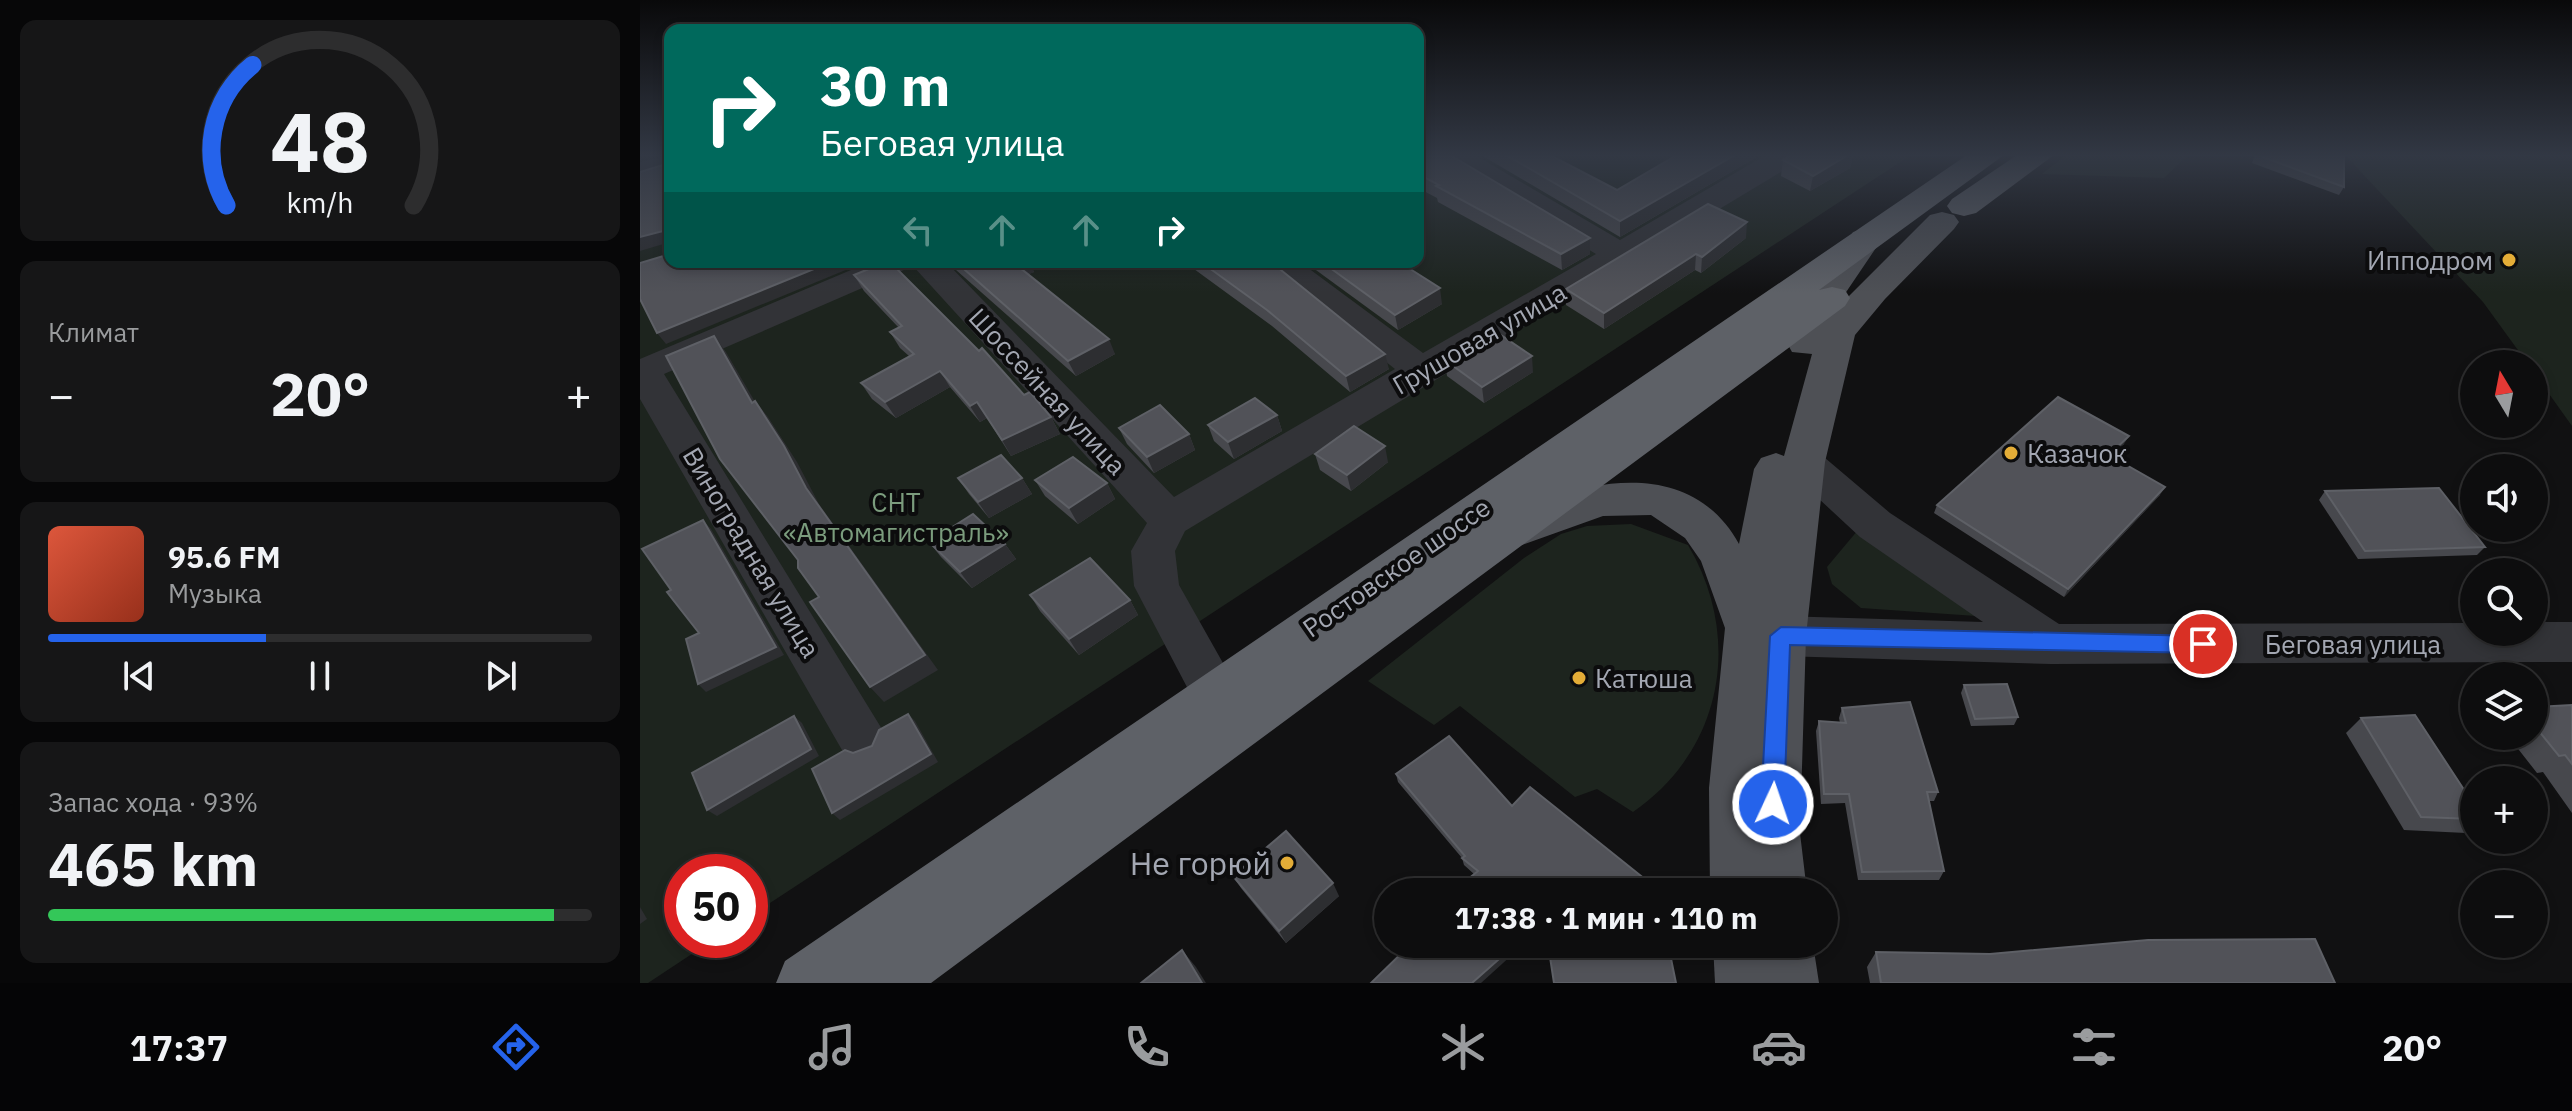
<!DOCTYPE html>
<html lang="ru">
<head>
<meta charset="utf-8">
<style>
  body { margin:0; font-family:"IBM Plex Sans",sans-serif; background:#161617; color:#f1f3f6; height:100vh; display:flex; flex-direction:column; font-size:30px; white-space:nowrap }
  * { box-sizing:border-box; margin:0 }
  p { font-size:26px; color:#9a9c9e }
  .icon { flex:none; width:44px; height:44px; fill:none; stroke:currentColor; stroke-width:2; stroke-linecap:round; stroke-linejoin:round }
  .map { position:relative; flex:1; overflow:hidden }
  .drawer { display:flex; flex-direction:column; gap:20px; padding:20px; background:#070708; width:640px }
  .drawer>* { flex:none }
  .banner { position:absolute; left:24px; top:24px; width:760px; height:244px; border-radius:16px; box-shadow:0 4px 12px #0003,0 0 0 2px #2d2d2e; background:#00695c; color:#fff; overflow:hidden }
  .needle { width:52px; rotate:350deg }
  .controls { position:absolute; left:1820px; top:350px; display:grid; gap:16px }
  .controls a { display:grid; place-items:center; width:88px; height:88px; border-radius:50%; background:#0d0d0e; box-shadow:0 4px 12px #0003,0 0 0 2px #2d2d2e; font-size:40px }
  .speed { position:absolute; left:24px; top:854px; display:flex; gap:16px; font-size:40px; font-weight:700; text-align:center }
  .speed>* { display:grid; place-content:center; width:104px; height:104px; border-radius:50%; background:#0d0d0e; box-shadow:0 4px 12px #0003,0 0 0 2px #2d2d2e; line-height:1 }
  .speed .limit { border:12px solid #d22; background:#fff; color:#111 }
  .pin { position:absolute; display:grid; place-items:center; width:68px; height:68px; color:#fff; margin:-34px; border:4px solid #fff; border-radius:50%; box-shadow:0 2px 8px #0007 }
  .me { position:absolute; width:88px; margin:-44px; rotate:3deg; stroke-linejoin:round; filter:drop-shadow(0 0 6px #0008) }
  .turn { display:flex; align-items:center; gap:28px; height:168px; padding:0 24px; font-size:36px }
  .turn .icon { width:104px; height:104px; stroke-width:2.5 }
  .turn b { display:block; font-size:56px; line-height:68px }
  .lanes { display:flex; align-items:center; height:76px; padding:0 24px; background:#0003; justify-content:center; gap:40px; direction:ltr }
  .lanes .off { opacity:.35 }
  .big { font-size:60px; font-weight:700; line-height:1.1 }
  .drawer .widget { flex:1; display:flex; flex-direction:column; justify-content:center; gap:12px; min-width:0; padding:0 28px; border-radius:16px; background:#161617 }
  .drawer .dial { align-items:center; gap:0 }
  .dial svg { height:208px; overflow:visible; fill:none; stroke:#2d2d2e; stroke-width:7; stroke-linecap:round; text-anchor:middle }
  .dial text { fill:#f1f3f6; stroke:none }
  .song { display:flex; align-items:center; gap:24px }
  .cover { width:96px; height:96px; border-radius:12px; background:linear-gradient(135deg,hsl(10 70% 55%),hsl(10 70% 35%)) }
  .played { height:8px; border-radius:4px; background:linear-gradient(90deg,#2563eb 40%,#2d2d2e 40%) }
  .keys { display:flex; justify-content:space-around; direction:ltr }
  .heat { display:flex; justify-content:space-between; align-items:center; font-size:44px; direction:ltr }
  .charge { height:12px; border-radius:6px; background:linear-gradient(90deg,#34c759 93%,#2d2d2e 0) }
  .trip { position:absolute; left:734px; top:878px; width:464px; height:80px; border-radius:40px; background:#0d0d0e; box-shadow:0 4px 12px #0003,0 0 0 2px #2d2d2e; font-weight:700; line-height:80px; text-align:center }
  .tab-bar { display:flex; height:128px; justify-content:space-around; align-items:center; background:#050506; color:#9a9c9e }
  .tab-bar .icon { width:56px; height:56px }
  .tab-bar .on { color:#2563eb }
  .tab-bar b { font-size:36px; color:#f1f3f6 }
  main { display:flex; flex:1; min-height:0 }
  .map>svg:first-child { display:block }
</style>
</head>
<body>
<main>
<section class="drawer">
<div class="widget dial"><svg viewBox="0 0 100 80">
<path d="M14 69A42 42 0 1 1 86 69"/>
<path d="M14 69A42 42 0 0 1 24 15" stroke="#2563eb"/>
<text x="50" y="56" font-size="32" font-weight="700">48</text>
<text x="50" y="72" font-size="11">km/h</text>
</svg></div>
<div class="widget"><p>Климат</p>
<div class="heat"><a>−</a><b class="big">20°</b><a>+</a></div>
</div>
<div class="widget">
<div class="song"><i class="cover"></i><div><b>95.6 FM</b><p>Музыка</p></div></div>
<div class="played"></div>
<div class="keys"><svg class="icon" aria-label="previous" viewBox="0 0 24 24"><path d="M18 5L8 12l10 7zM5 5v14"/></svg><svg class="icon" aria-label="pause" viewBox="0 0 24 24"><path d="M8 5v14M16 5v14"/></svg><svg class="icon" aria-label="next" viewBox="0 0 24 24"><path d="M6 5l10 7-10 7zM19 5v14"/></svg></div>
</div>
<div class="widget"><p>Запас хода · 93%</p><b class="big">465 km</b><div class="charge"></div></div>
</section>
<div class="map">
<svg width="1932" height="983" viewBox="0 0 1932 983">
  <rect width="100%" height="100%" fill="#111112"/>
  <g fill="#1d241e">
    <polygon points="0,155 30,155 30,262 778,262 778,155 1271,155 110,916 110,872 42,872 42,940 73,940 8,983 0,983"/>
    <polygon points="1426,155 1548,155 1524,178 1402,174"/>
    <polygon points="1705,155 1932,155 1932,426 1894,373 1894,364 1888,364 1843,302"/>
    <path d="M991,524L1048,545C1103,638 1083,750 993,812L957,789L935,797L820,706L794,725L728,681L884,558L921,534L947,526Z"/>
    <polygon points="1218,530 1336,616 1221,608 1192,584 1187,567"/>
  </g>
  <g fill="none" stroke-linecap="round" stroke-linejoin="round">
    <g fill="#323337" fill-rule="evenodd">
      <polygon points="30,155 30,173 0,181 0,162"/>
      <polygon points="798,155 835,155 980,240 1126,155 1163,155 1159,161 545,531 535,551 539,585 601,695 593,710 576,716 559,710 494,586 491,551 507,523 273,266 24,374 245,734 238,750 220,757 202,750 0,399 0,359 230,262 306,262 534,497 755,369 621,262 660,262 783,353 956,254 802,161"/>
      <polygon points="1164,447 1178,452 1250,513 1419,624 1834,623 1834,632 1894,632 1894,622 1932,622 1932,662 1411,664 1141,656 1093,645 1087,631 1093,617 1110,612 1141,616 1343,622 1220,537 1150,472 1144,462 1150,452"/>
    </g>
    <g fill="#4e5055" fill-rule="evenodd">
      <path d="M1302,212L1314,215L1319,222L1314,229L1245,299L1215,335L1185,462L1166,636L1160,833L1167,892H1070L1069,788L1085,628L1061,561L1045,538L1011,515L963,516L882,545L866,540L859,528C869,509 891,505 910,498C979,474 1059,471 1099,544L1114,469L1121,458L1136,453L1144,456L1172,354L1152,352L1147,343L1155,312L1213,232L1225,229L1237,232L1242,239L1192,313L1290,215Z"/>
      <polygon points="1073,944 1173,944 1179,983 1075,983"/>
    </g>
    <g fill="#5e6167" fill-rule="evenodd">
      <polygon points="1327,155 1364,155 1179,290 1192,287 1205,290 1210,298 1205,306 291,983 136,983 145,961"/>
      <polygon points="1377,155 1414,155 1336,213 1324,216 1312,213 1307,206 1312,199"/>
    </g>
  </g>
  <g fill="#47484d">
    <polygon points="778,155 950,238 950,254 922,270 798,202 797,198 778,188"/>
    <polygon points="841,155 910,155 977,190 1036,155 1120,155 980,237"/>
    <polygon points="1151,155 1213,155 1210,168 1170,191 1141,176 1143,160"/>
    <polygon points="1615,155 1704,187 1699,195 1612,163"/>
    <polygon points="1106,238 1061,273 1055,270 964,329 926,305 926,289"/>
    <polygon points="307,262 389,262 394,272 388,274 475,354 436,376"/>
    <polygon points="542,262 631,262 749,369 710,392 632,326 554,269"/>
    <polygon points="665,262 759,262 802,304 758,330"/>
    <polygon points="214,275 384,395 411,417 420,434 371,456 347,418 340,422 310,387 256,418 232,399 221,383 269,356 260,348 250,332 259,328 224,291"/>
    <polygon points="805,360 893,372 844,403 807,376"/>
    <polygon points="637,415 642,431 594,459 574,441 568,425"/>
    <polygon points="479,428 549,434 555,450 514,473 487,444"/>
    <polygon points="1484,444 1471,457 1520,495 1424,597 1294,513 1297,505"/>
    <polygon points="675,454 748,462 711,491 680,470"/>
    <polygon points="318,478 382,478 392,494 349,518 329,494"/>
    <polygon points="395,480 467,483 475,499 438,524 405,496"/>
    <polygon points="1685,491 1845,547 1837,555 1718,559 1679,500"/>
    <polygon points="289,542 365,544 376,559 332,588 301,557"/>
    <polygon points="390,595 490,600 498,615 439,655 400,611"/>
    <polygon points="1324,685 1378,717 1374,725 1331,726 1321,693"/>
    <polygon points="1932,705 1932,813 1903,772 1897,773 1868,736 1894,736 1894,707"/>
    <polygon points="1202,708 1298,792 1294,801 1289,801 1304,871 1299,880 1218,880 1205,803 1181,804 1176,731 1179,721 1200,723 1199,718"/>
    <polygon points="1721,718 1834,805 1834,827 1826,833 1764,830 1706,733"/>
    <polygon points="756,774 872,806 1021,892 834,874 824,865 822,858 758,782"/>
    <polygon points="593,876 699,896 646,943 601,888"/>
    <polygon points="1236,952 1695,983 1230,983 1227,967"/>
  </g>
  <g fill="#2d2e31">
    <polygon points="1095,155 1120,155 980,237 980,221"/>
    <polygon points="1208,155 1213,155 1210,168 1170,191 1173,176"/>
    <polygon points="1107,222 1106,238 1061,273 1062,257"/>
    <polygon points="23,231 30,242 0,251 0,237"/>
    <polygon points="950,238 950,254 922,270 921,254"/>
    <polygon points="1056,254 1055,270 964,329 964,313"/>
    <polygon points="191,262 225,262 26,344 17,333"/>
    <polygon points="376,262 389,262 394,272 381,278 374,263"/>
    <polygon points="800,288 802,304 758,330 755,315"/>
    <polygon points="74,336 86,352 125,419 112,403"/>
    <polygon points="469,339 475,354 436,376 428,361"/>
    <polygon points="745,354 749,369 710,392 706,376"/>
    <polygon points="892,356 893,372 844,403 842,387"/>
    <polygon points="300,371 310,387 256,418 245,402"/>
    <polygon points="115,401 128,417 157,462 179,504 298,670 244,702 230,687 166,488"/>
    <polygon points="337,402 347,418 340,422 330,406"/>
    <polygon points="637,415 642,431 594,459 588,442"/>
    <polygon points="411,417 420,434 371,456 362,440"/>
    <polygon points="549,434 555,450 514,473 507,457"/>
    <polygon points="1489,436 1484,444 1465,463 1469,455"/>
    <polygon points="745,446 748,462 711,491 707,475"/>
    <polygon points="382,478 392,494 349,518 338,502"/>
    <polygon points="467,483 475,499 438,524 429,508"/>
    <polygon points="1525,487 1520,495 1424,597 1428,589"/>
    <polygon points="63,520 71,529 144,655 66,692 58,684"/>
    <polygon points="365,544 376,559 332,588 320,572"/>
    <polygon points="490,600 498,615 439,655 429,639"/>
    <polygon points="268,714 275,721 298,762 200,820 192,813"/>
    <polygon points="154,716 162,723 179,756 77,816 67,810"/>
    <polygon points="693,883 699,896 646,943 639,931"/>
    <polygon points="0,907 7,919 0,924"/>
    <polygon points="876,944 884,944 841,983 832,983"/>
    <polygon points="542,950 556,967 566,983 562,983"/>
  </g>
  <g fill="#515258" stroke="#5e6066" stroke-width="2">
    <polygon points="778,155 810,155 950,238 921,254 796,186 799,185 778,174"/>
    <polygon points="866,155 910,155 977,190 1037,155 1095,155 980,221"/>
    <polygon points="1151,155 1208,155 1173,176 1143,160"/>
    <polygon points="1617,155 1704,155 1704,187"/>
    <polygon points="30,159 30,248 24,248 23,231 0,237 0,172 23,165 25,161"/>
    <polygon points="1068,204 1107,222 1062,257 1056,254 964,313 926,289"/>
    <polygon points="30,254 30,262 191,262 17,333 0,299 0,263"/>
    <polygon points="246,262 250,262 339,351 342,348 384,395 390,392 411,417 362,440 337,402 330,406 300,371 245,402 221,383 274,354 250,332 262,326 214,275"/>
    <polygon points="316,262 376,262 374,263 469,339 428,361"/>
    <polygon points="561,262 631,262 745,354 706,376 627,310"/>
    <polygon points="682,262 759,262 800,288 755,315"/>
    <polygon points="855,331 892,356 842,387 805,360"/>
    <polygon points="74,336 112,403 115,401 144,446 166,488 285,655 230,687 170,602 179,597 158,568 158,560 80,459 26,356"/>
    <polygon points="1418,397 1489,436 1469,455 1525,487 1428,589 1297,505"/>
    <polygon points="615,398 637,415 588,442 568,425"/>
    <polygon points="520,405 549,434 507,457 479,428"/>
    <polygon points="714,426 745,446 707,475 675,454"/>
    <polygon points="361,455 382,478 338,502 318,478"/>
    <polygon points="433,457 467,483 429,508 395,480"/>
    <polygon points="1799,488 1845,547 1725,551 1685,491"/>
    <polygon points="333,514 365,544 320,572 289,542"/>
    <polygon points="63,520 136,647 58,684 46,639 59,633 27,592 31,590 2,549"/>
    <polygon points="450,558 490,600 429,639 390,595"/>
    <polygon points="1367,684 1378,717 1335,719 1324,685"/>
    <polygon points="1270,702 1298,792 1287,792 1304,871 1222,872 1209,794 1184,794 1179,721 1206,723 1202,708"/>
    <polygon points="1932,705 1932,764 1925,755 1919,756 1894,725 1894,707"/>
    <polygon points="268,714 291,754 192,813 172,769 205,750 213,753 232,746 239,730"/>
    <polygon points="1775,715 1834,805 1834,819 1781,817 1721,718"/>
    <polygon points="154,716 171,749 67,810 52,773"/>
    <polygon points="809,736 872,806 890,787 1021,892 812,892 838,871 822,858 825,856 756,774"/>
    <polygon points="646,831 693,883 639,931 593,876"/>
    <polygon points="1675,939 1695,983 1241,983 1236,952 1350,954 1508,940"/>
    <polygon points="771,944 876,944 832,983 731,983"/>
    <polygon points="908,944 1028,944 1036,983 914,983"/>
    <polygon points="542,950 562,983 501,983"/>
  </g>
  <linearGradient id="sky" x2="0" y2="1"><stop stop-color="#09090a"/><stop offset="0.53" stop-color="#323844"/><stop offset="1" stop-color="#323844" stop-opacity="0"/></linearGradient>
  <rect width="1932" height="293" fill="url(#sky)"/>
  <polygon fill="#2563eb" stroke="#184099" stroke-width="2" points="1141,627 1563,636 1574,644 1563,653 1150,645 1144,804 1141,812 1133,815 1125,812 1121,804 1130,636"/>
  <g fill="#e4ad37" stroke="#0c0c0d" stroke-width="3">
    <circle cx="1869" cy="260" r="8"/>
    <circle cx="1371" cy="453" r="8"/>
    <circle cx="939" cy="678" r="8"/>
    <circle cx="647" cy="863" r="8"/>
  </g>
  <g text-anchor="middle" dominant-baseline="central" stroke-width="8" stroke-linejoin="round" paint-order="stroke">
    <g font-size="26" fill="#a3a7b2" stroke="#0c0c0d" text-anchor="start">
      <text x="1853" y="260" text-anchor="end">Ипподром</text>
      <text x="1387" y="453">Казачок</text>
      <text x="955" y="678">Катюша</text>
    </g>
    <g font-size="26" fill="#a3a7b2" stroke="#0c0c0d">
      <text transform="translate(839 338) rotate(-30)">Грушовая улица</text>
      <text transform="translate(408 391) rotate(47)">Шоссейная улица</text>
      <text transform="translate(112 552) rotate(59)">Виноградная улица</text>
      <text transform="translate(756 567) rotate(-35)">Ростовское шоссе</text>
      <text x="1713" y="644">Беговая улица</text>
    </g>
    <g font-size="26" fill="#7b9c7d" stroke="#0c0c0d">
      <text x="256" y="502">СНТ<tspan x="256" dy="30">«Автомагистраль»</tspan></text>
    </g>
    <g font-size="32" fill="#a3a7b2" stroke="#0c0c0d" text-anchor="end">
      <text x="631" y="863">Не горюй</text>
    </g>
  </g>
</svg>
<div class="controls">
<a><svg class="needle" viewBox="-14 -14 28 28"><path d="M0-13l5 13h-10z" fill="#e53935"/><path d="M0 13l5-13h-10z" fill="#9a9c9e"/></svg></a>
<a><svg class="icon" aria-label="sound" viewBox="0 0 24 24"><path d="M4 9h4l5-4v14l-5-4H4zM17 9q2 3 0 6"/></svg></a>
<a><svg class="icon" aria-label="search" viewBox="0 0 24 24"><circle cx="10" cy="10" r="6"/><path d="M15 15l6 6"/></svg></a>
<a><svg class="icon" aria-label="layers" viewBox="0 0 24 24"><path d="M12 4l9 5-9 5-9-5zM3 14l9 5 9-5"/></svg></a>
<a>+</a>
<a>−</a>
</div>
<div class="speed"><div class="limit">50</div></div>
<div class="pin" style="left:1563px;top:644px;background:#d93025"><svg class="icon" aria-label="arrive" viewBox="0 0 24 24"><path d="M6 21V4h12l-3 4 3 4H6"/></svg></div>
<svg class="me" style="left:1133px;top:804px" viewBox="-20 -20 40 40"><circle r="17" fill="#2563eb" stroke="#fff" stroke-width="3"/><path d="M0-11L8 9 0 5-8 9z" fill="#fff"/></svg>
<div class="trip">17:38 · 1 мин · 110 m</div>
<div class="banner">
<div class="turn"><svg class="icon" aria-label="right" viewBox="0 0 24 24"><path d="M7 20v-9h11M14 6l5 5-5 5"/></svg><div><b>30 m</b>Беговая улица</div></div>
<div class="lanes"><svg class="icon off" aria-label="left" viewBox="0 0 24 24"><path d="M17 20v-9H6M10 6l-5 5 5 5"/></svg><svg class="icon off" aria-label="ahead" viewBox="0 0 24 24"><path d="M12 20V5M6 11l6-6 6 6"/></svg><svg class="icon off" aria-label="ahead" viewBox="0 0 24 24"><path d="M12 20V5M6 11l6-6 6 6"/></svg><svg class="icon" aria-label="right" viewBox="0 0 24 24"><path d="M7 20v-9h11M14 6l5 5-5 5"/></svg></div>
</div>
</div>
</main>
<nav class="tab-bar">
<b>17:37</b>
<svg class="icon on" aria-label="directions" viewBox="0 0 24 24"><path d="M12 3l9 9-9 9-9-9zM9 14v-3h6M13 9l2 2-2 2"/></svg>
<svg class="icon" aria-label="music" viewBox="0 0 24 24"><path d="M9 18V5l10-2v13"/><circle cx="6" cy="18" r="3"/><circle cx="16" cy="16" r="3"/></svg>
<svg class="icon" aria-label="phone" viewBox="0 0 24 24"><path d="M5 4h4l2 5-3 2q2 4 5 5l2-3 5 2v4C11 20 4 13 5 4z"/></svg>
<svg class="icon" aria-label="climate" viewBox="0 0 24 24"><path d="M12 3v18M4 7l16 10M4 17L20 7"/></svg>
<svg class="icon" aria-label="car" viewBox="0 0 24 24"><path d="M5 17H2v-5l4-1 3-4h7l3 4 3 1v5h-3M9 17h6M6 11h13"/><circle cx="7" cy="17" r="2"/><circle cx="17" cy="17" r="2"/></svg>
<svg class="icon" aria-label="filters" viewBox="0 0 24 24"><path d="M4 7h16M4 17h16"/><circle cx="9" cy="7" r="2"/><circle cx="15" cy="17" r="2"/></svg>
<b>20°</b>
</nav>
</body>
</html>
